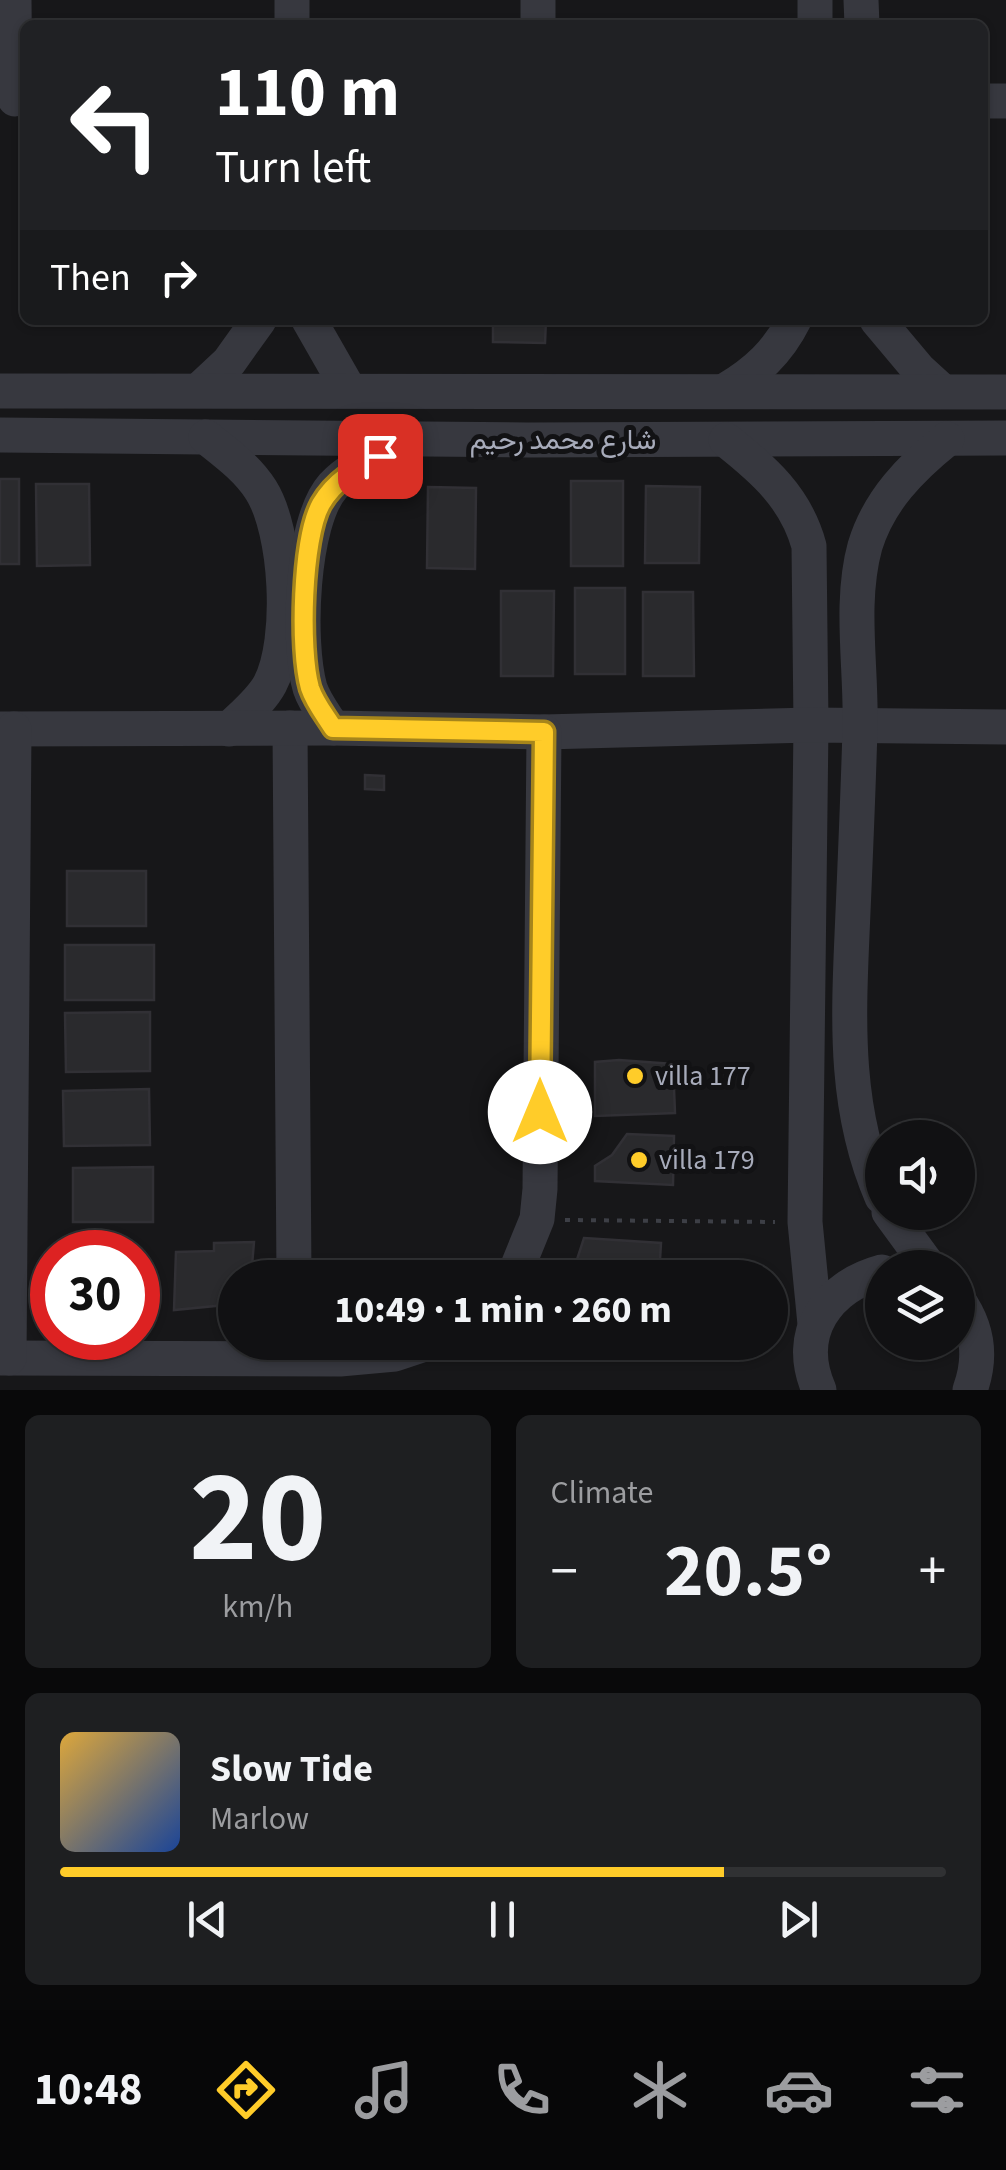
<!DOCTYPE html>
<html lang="en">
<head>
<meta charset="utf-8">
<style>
  body { margin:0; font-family:"Source Sans 3",Vazirmatn,sans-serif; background:#1e1f21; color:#f1f3f6; height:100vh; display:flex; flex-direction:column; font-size:38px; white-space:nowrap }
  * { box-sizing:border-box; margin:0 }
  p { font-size:32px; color:#9c9da0 }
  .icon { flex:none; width:55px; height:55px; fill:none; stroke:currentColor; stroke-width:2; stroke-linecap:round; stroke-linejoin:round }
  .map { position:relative; height:1390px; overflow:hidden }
  .panel { display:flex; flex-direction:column; gap:25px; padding:25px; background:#09090a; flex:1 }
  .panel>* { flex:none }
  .guide { position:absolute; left:20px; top:20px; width:968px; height:305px; border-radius:15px; box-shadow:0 2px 8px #0004,0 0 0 2px #303133; background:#202124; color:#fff; overflow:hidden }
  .controls { position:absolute; left:865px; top:1120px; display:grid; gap:20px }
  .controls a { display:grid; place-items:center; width:110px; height:110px; border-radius:50%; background:#111113; box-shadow:0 2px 8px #0004,0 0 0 2px #303133; font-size:50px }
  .speed { position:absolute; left:30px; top:1230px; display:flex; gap:20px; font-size:50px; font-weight:700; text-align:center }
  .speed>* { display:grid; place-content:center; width:130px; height:130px; border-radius:50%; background:#111113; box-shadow:0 2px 8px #0004,0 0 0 2px #303133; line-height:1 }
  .speed .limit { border:15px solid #d22; background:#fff; color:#111 }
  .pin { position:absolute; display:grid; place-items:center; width:85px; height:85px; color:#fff; margin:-42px; border-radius:20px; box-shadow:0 5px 15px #0006 }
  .me { position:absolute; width:110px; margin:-55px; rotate:0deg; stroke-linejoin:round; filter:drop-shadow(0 0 8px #0008) }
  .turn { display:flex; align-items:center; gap:35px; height:210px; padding:0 30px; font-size:45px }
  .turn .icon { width:130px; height:130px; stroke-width:2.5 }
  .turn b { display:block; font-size:70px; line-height:85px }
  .then { display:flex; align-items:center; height:95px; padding:0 30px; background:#0003; gap:20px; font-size:38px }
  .big { font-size:75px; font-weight:700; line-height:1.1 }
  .panel .card { flex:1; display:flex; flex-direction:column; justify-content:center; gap:15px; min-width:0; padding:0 35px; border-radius:15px; background:#1e1f21 }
  .panel .dial { align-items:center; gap:0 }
  .dial b { font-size:130px; line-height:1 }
  .song { display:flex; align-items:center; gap:30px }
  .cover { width:120px; height:120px; border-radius:15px; background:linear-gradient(135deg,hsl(40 70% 55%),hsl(220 70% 35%)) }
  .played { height:10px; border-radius:5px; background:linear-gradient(90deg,#ffcc29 75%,#303133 75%) }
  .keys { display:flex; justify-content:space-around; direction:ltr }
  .heat { display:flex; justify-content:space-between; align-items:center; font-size:55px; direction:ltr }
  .panel .tiles { flex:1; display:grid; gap:25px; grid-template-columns:1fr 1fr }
  .card:last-child { grid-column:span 2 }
  .trip { position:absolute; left:218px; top:1260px; width:570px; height:100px; border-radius:50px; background:#111113; box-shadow:0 2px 8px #0004,0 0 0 2px #303133; font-weight:700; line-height:100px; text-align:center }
  .tabs { display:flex; height:160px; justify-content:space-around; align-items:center; background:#070708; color:#9c9da0 }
  .tabs .icon { width:70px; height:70px }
  .tabs .selected { color:#ffcc29 }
  .tabs b { font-size:45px; color:#f1f3f6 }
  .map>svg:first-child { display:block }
</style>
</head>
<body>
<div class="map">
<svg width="1006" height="1390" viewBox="0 0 1006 1390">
  <rect width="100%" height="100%" fill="#171719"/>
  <g fill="#2a2a2d" stroke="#313035" stroke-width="2.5">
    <polygon points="493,320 546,320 545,343 493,342"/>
    <rect x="0" y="479" width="19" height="85"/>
    <rect x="571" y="481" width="52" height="85"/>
    <polygon points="36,484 89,484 90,565 37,566"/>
    <polygon points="646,486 700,487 699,563 645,563"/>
    <polygon points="428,487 476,488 475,569 427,568"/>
    <rect x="575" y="588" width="50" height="86"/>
    <polygon points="501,591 554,591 553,676 501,676"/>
    <polygon points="643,592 693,592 694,676 643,676"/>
    <polygon points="365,775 384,776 384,790 365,789"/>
    <rect x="67" y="871" width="79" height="55"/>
    <rect x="65" y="945" width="89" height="55"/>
    <polygon points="150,1012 150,1071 66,1072 65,1013"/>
    <polygon points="619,1060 673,1064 675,1113 595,1116 595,1062"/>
    <polygon points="149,1089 150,1145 64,1146 63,1091"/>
    <polygon points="627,1134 674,1136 673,1185 595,1181 595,1166 612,1155"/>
    <polygon points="153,1167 153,1222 73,1222 73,1168"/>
    <polygon points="584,1238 661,1243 660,1260 664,1261 661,1278 571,1278"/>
    <polygon points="254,1242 251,1278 235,1278 235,1304 174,1310 176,1252 214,1251 214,1243"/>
  </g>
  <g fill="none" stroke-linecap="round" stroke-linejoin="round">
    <polyline stroke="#3d3f46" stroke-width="4" stroke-dasharray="5 8" stroke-linecap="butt" points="565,1220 775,1222"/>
    <g stroke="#37383f" stroke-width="35">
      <polyline points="14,0 15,99"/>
      <polyline points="292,0 292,25"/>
      <polyline points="861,0 862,25"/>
      <polyline points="538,25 538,0"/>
      <polyline points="815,25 815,0"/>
      <polyline points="982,101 1006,101"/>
      <polyline points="309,320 349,390"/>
      <polyline points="877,320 919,370 942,391"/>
      <polyline points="199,390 229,362 259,320"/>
      <path d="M726,390C756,372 778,352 794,320"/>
      <polyline points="0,391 1006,392"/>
      <polyline points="0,435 528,440 1006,438"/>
      <path d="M206,437C226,453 247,468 261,490C287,531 293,640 270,684C261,701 242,716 229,729"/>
      <path d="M726,440C764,470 796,498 809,546L811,725L805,1222L815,1324"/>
      <polyline points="290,728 294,1278"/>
      <path d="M333,728C325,715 315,703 310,688C297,643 301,522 333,486C351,466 381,455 405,442"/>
      <polyline points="0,729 333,728 544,732 811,725 1006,727"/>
      <path d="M882,1197C845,1112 848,1026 852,935C855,866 858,798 860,729C862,670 849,604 865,546C879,500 911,468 947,439"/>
      <polyline points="889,1212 930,1268"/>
      <polyline points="513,1278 537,1219 540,1189 544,732"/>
      <path d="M958,1300C978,1328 982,1357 970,1390"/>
      <polyline points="0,1358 340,1359 395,1354 431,1342"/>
      <polyline points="9,1358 14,729"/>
      <path d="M819,1390C794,1333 827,1287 882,1272"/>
    </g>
  </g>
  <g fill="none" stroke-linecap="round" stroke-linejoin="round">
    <g stroke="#a6851b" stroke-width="25">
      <path id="route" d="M380,456C356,469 335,480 321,504C302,538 299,650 310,688C315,703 325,715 333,728L544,732L540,1112"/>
    </g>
    <use href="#route" stroke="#ffcc29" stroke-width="18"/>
  </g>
  <g fill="#ffcc29" stroke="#121214" stroke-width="4">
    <circle cx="635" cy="1076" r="10"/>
    <circle cx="639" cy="1160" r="10"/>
  </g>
  <g text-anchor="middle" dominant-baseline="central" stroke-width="10" stroke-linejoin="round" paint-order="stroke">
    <g font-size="28" fill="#a7abba" stroke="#121214">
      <text x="563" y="440">شارع محمد رحيم</text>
    </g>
    <g font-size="28" fill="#a7abba" stroke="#121214" text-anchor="start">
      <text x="655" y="1076">villa 177</text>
      <text x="659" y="1160">villa 179</text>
    </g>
  </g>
</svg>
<div class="controls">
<a><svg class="icon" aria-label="sound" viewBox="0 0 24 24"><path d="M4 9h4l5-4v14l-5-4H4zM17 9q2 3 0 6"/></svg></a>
<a><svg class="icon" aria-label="layers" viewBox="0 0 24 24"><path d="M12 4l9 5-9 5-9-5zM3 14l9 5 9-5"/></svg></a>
</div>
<div class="speed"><div class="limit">30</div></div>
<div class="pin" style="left:380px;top:456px;background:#d93025"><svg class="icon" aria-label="arrive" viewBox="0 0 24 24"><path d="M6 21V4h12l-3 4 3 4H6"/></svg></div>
<svg class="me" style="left:540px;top:1112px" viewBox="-20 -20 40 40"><circle r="19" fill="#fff"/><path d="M0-13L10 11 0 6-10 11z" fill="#ffcc29"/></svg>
<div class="trip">10:49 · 1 min · 260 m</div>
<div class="guide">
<div class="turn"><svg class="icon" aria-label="left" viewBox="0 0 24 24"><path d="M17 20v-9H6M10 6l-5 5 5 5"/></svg><div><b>110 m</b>Turn left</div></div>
<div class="then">Then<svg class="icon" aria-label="right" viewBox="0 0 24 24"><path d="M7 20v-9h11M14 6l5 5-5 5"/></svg></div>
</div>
</div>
<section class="panel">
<div class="tiles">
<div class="card dial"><b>20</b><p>km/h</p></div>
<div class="card"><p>Climate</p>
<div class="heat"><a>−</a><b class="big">20.5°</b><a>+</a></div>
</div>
<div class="card">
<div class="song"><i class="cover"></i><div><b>Slow Tide</b><p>Marlow</p></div></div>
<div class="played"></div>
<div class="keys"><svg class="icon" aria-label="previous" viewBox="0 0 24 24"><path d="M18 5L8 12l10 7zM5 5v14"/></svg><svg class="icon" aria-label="pause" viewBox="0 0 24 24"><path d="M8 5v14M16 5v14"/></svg><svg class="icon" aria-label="next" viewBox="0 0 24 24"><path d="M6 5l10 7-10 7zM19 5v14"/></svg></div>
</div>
</div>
</section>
<nav class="tabs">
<b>10:48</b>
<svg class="icon selected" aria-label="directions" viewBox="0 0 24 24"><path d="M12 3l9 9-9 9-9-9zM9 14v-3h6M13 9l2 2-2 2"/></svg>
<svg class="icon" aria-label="music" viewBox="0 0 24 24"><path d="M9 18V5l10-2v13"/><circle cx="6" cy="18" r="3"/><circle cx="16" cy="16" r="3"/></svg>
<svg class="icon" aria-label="phone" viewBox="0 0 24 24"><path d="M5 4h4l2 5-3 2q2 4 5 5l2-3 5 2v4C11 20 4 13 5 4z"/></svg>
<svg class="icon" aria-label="climate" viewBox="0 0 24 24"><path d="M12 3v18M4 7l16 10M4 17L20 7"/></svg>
<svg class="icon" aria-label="car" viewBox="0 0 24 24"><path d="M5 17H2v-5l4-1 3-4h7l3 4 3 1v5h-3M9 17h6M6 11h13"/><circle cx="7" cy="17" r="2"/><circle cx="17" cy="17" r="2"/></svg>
<svg class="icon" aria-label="filters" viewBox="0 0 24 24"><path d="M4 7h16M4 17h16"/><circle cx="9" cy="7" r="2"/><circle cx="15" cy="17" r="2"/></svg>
</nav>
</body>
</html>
